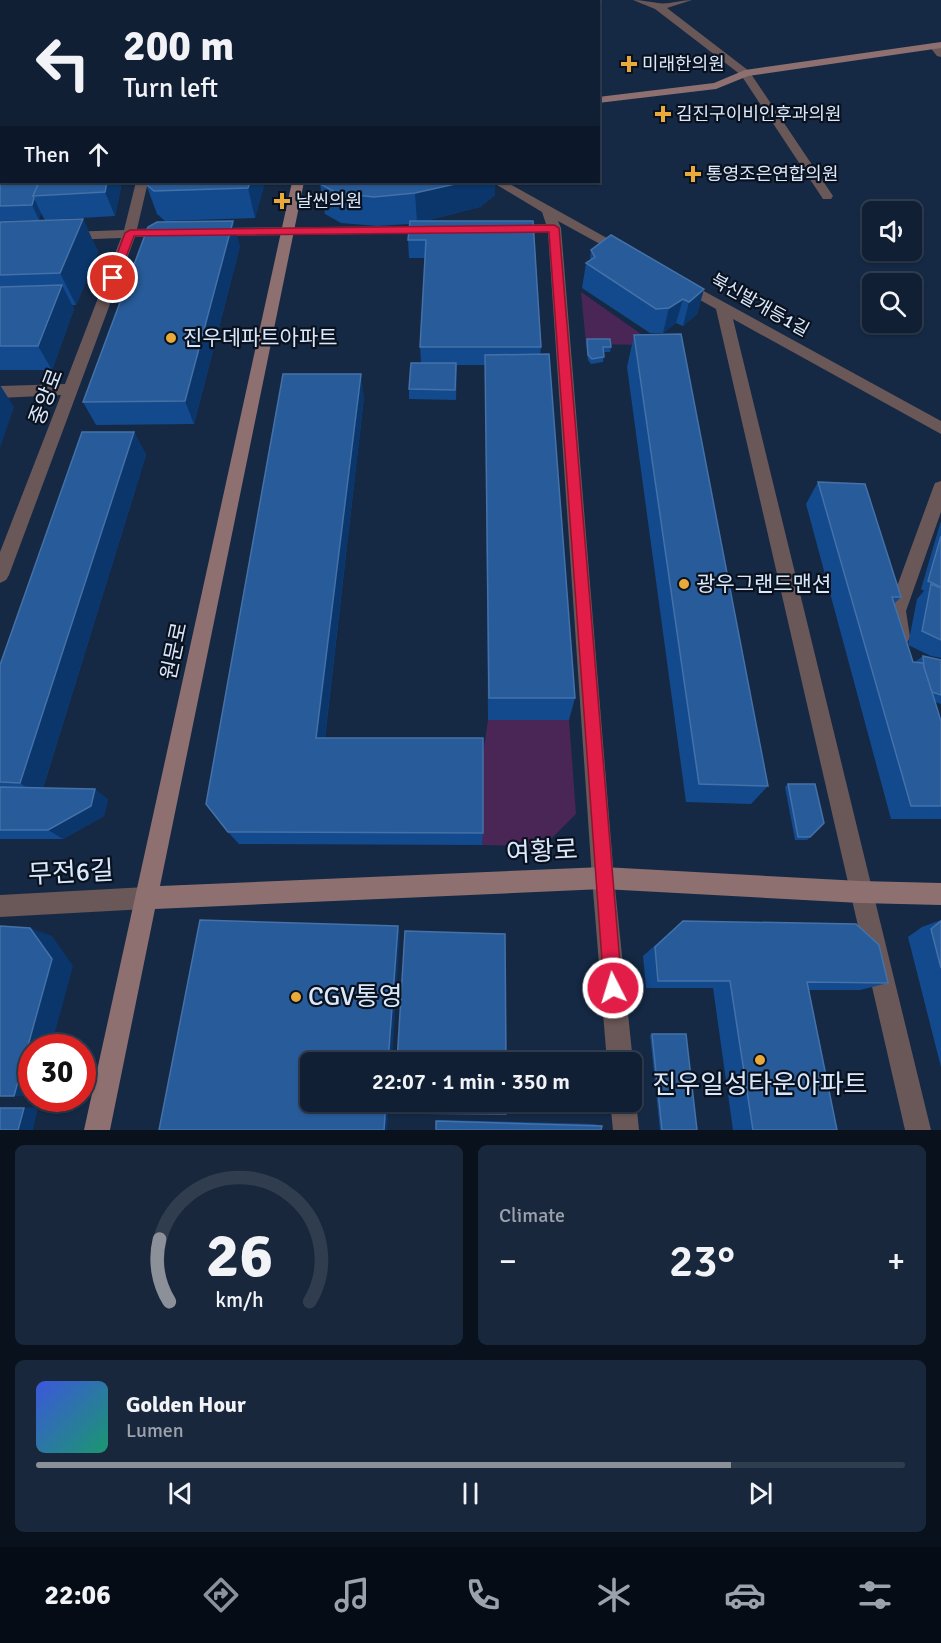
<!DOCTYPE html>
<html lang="en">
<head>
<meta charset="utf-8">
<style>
  body { margin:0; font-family:Signika,"Noto Sans KR",sans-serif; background:#19273c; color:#f1f3f6; height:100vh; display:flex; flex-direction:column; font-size:22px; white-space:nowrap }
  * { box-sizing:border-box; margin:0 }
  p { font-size:20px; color:#9ca2ac }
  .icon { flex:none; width:33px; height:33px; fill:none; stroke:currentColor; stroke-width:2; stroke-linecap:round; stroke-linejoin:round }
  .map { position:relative; height:1130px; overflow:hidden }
  .side { display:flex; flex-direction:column; gap:15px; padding:15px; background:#09111d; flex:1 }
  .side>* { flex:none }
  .guide { position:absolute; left:0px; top:0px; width:600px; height:183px; box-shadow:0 2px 4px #0004,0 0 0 2px #303d4f; background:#101f34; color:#f1f3f6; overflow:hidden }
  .fabs { position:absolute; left:862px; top:201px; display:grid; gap:12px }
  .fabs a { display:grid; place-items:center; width:60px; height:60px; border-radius:9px; background:#101f34; box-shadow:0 2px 4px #0004,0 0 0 2px #303d4f; font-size:30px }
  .speed { position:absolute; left:18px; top:1034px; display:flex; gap:12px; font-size:30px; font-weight:700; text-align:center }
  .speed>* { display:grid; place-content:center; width:78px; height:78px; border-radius:50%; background:#101f34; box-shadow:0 2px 4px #0004,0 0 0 2px #303d4f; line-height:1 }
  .speed .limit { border:9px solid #d22; background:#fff; color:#111 }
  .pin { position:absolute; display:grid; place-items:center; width:51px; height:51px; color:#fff; margin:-26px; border:3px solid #fff; border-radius:50%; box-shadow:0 2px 6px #0007 }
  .me { position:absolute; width:66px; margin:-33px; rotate:355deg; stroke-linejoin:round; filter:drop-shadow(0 0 4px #0008) }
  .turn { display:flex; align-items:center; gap:21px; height:126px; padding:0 24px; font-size:27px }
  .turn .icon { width:78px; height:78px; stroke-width:2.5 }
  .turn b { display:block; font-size:42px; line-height:51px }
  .then { display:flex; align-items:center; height:57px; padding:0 24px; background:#0003; gap:12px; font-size:22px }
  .big { font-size:45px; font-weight:600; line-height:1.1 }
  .side .widget { flex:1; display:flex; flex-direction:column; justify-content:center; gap:9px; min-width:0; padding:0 21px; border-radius:9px; background:#19273c }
  .side .dial { align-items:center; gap:0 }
  .dial svg { height:156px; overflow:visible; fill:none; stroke:#303d4f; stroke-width:7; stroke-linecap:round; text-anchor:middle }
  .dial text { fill:#f1f3f6; stroke:none }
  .song { display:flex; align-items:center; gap:18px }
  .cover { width:72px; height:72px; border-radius:9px; background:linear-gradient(135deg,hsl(230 70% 55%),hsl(160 70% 35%)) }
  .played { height:6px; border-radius:3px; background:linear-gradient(90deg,#8c9099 80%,#303d4f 80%) }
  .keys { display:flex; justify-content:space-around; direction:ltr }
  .heat { display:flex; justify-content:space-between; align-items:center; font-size:33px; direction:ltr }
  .side .tiles { flex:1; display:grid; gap:15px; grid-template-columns:1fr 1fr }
  .widget:last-child { grid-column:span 2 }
  .trip { position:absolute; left:300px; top:1052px; width:342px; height:60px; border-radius:9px; background:#101f34; box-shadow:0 2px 4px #0004,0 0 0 2px #303d4f; font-weight:600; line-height:60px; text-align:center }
  .dock { display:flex; height:96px; justify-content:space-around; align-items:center; background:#060c15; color:#9ca2ac }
  .dock .icon { width:42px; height:42px }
  .dock .on { color:#8c9099 }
  .dock b { font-size:27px; color:#f1f3f6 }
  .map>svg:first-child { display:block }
</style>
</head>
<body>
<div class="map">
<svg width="941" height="1130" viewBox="0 0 941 1130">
  <rect width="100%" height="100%" fill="#152945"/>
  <g fill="#492655">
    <polygon points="581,292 644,336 646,345 586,344"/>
    <polygon points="488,720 569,720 576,814 544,846 482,845 483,754"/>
  </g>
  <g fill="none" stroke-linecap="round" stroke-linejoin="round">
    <g fill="#6a5757" fill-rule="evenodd">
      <polygon points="371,0 383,0 370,2"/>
      <path d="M633,0C642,0 649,2 658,3C666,5 682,0 692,0L667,8L749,71L833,196L831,199H823L741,75L655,9Z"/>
      <rect x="0" y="14" width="2" height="6"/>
      <polygon points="934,43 941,47 941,57 937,56 929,46"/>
      <rect x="0" y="70" width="2" height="6"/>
      <polygon points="136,182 148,182 137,229 169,228 176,232 169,236 135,237 9,575 6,580 0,583 0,552 61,395 0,398 0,386 65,384 121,238 68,240 61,236 68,232 124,230"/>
      <polygon points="492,182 506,182 632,252 625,256 620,255 558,221 561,228 614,878 633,1062 632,1065 632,1062 607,1062 592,878 548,232 504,232 502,229 509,225 546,224 542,212"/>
      <polygon points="433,226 440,230 438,233 212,236 205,232 212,228"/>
      <polygon points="680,278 941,421 941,434 733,319 931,1130 905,1130 716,309 675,286 673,283 675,280"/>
      <polygon points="941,481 941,512 906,611 910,637 907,643 900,645 893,643 888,611 933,488 935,483"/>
      <polygon points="146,887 154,890 157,898 154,906 146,909 0,917 0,895"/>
      <polygon points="632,1092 636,1101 639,1130 613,1130 610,1101 632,1101"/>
    </g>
    <g fill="#8f7070" fill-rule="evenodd">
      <rect x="180" y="0" width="10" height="2"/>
      <polygon points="941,42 941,48 748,76 716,89 598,103 598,97 714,83 745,70"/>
      <rect x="0" y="138" width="2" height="8"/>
      <rect x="0" y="165" width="2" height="8"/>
      <polygon points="292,182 304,182 160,886 603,867 860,881 941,883 941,905 860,903 603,889 155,909 110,1130 84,1130"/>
    </g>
  </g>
  <g fill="#124a8d">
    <polygon points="0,172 2,182 119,182 121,187 115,216 45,220 41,213 39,220 0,221"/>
    <polygon points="265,182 255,218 165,221 157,214 146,184"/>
    <polygon points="320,184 495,195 480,207 425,221 541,347 540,355 575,698 569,720 488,720 485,365 457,365 456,400 409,399 409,389 421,363 420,347 425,258 409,258 408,240 409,224 377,226 341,223 325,214"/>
    <polygon points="83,219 98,252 76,305 72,305 74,309 52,370 0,370 0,222"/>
    <polygon points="240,246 194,424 96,425 83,402"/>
    <polygon points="591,250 704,289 697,314 683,326 676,323 663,333 650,333 582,288 586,263 590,261"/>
    <polygon points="634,335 768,786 751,804 686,802 627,367"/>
    <polygon points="587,339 611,347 610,352 604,352 603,362 591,364 588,360 586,344"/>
    <polygon points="364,397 325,738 483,833 482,845 239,844 228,832"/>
    <polygon points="134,432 146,455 43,788 108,799 104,816 63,839 0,839 0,665"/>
    <polygon points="818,482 901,597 894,604 913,662 915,662 923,656 941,660 941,704 935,702 941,721 941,819 891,819 806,504"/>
    <polygon points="941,522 941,658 931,656 908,645 917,599 924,591 921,589 940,524"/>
    <polygon points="788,784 810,837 807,840 795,840 785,787"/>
    <polygon points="941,920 941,1067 908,937 922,927"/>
    <polygon points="683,921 888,983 860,990 809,990 837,1130 733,1130 713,988 646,988 643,956 670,932"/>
    <polygon points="652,1034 697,1130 660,1130 650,1035"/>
    <polygon points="438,1120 594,1124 602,1126 436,1121"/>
  </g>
  <g fill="#0a366b">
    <polygon points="107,182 119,182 121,187 115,216 105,192"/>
    <polygon points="250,182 265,182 255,218 248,188"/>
    <polygon points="464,182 495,182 495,195 480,207 417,223 415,193"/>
    <polygon points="34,198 41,213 39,220 32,205"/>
    <polygon points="83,219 98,252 76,305 60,273"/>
    <polygon points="233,221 240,246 194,424 185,401"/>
    <polygon points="62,285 74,309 52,370 38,346"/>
    <polygon points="704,289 697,314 683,326 689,302"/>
    <polygon points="683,299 676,323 663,333 669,308"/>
    <polygon points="361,374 364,397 323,753 316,738"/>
    <polygon points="0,385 14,407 0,448"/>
    <polygon points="134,432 146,455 40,797 20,783"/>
    <polygon points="95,789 108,799 104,816 63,839 48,830"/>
    <polygon points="398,926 400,932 392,1062 388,1062"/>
    <polygon points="30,928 52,936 73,966 51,1047 32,1047 32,1096 14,1096"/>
    <polygon points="386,1101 389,1101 387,1130 384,1130"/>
    <polygon points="38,1107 33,1130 18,1130 24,1108"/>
  </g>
  <g fill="#285b99" stroke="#4471a8" stroke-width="1.5">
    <polygon points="0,172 2,172 2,182 39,182 33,196 34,198 32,205 0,206"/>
    <polygon points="39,182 107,182 105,192 33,196"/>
    <polygon points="147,182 250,182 248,188 154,191 146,184"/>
    <polygon points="321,182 464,182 415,193 374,197 337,193 320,184"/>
    <polygon points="83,219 60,273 0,275 0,222"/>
    <polygon points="233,221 185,401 83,402 148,227 157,222"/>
    <polygon points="410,221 533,221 541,347 420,347 426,240 408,240"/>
    <polygon points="611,235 704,289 689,302 683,299 669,308 656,309 586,263 595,257 591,250"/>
    <polygon points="62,285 38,346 0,346 0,287"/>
    <polygon points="681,334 768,786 699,784 634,335"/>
    <polygon points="587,339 610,339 611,347 603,347 604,357 592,359 588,355"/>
    <polygon points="549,354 575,698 489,698 485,355"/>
    <polygon points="411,363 456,363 455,390 409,389"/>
    <polygon points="283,374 361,374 316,738 483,738 483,833 228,832 206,804"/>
    <polygon points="82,432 134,432 20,783 0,782 0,665"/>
    <polygon points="818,482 865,484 901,597 892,597 913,662 923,663 941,721 941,806 911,806"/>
    <polygon points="941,536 941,587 928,581"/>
    <polygon points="931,584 941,588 941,640 922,631"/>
    <polygon points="923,656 941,660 941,695 932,692 924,667"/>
    <polygon points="788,784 815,784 824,823 810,837 798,837"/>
    <polygon points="0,787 95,789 91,806 48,830 0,830"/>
    <polygon points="200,920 398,926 388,1062 310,1062 310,1101 386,1101 384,1130 159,1130"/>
    <polygon points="683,921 856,924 879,945 888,983 807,982 837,1130 753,1130 730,981 658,981 655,947"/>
    <polygon points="941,921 941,968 931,929"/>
    <polygon points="0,926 30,928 52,959 14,1096 0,1096"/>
    <polygon points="405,931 505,934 506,1062 397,1062"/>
    <polygon points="652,1034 686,1034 697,1130 662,1130"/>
    <polygon points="395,1101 506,1101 506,1114 394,1113"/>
    <polygon points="0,1108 24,1108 18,1130 0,1130"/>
    <polygon points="436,1121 602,1126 601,1130 436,1130"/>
  </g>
  <polygon fill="#e11d48" stroke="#92132f" stroke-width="1.5" points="554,225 559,228 622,988 620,994 613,997 607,994 604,988 549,232 134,236 118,278 113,281 108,278 125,233 130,230"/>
  <g fill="#eaaa39" stroke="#09121e" stroke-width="2">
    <path d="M626 55h6v6h6v6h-6v6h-6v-6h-6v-6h6z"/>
    <path d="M660 105h6v6h6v6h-6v6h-6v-6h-6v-6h6z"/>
    <path d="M690 165h6v6h6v6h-6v6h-6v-6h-6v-6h6z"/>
    <path d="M279 192h6v6h6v6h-6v6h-6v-6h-6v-6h6z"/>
    <circle cx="171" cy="338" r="6"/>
    <circle cx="684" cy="584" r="6"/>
    <circle cx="296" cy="997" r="6"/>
    <circle cx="760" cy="1060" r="6"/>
  </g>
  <g text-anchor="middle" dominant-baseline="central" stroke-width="4.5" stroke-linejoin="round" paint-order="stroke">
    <g font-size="18" fill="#dbe8fb" stroke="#09121e" text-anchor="start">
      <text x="642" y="64">미래한의원</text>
      <text x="676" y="114">김진구이비인후과의원</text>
      <text x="706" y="174">통영조은연합의원</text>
      <text x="296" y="201">날씬의원</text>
    </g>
    <g font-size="18" fill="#dbe8fb" stroke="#09121e">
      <text transform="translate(760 305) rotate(29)">북신발개등1길</text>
    </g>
    <g font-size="21" fill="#dbe8fb" stroke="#09121e" text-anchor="start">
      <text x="183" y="338">진우데파트아파트</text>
      <text x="696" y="584">광우그랜드맨션</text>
    </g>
    <g font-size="21" fill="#dbe8fb" stroke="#09121e">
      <text transform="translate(46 397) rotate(-69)">중앙로</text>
      <text transform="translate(174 651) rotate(-78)">원문로</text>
    </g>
    <g font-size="26" fill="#dbe8fb" stroke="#09121e">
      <text transform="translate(542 852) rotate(-3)">여황로</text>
      <text transform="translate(71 873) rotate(-3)">무전6길</text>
    </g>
    <g font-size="26" fill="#dbe8fb" stroke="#09121e" text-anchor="start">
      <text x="308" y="997">CGV통영</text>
      <text x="760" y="1085" text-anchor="middle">진우일성타운아파트</text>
    </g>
  </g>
</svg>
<div class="fabs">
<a><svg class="icon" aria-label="sound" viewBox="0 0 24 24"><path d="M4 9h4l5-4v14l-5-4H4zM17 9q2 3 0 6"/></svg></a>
<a><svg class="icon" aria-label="search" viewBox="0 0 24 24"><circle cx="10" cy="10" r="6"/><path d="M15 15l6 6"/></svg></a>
</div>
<div class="speed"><div class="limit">30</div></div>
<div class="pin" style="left:113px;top:278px;background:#d93025"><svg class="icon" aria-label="arrive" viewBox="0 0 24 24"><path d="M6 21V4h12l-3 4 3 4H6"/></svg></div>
<svg class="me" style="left:613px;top:988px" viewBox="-20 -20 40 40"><circle r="17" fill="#e11d48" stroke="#fff" stroke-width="3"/><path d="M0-11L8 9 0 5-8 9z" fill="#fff"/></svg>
<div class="trip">22:07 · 1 min · 350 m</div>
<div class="guide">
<div class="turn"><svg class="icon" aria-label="left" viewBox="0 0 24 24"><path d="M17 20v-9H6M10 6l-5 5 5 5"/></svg><div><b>200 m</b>Turn left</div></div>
<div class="then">Then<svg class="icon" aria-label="ahead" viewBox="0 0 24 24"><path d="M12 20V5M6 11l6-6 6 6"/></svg></div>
</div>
</div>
<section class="side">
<div class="tiles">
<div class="widget dial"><svg viewBox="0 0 100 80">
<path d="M14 69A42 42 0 1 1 86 69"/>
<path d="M14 69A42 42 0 0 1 9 37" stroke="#8c9099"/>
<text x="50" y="56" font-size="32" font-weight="700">26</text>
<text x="50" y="72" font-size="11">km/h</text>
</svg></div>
<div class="widget"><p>Climate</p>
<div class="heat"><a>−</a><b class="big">23°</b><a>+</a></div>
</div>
<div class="widget">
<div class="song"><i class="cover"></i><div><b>Golden Hour</b><p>Lumen</p></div></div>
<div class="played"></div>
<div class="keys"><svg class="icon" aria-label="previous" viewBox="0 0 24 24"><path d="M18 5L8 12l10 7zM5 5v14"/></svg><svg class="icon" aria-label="pause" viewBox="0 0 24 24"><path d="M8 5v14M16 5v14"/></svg><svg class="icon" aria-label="next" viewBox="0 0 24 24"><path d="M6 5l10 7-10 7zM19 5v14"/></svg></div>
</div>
</div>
</section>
<nav class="dock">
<b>22:06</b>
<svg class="icon on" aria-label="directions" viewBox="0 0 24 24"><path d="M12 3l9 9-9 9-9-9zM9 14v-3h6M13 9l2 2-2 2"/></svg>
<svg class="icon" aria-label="music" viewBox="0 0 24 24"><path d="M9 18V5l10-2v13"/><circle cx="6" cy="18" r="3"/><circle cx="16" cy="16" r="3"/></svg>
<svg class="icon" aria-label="phone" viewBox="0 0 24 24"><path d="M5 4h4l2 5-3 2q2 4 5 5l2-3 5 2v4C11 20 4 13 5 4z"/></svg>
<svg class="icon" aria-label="climate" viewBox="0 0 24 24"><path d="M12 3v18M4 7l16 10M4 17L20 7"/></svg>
<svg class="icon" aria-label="car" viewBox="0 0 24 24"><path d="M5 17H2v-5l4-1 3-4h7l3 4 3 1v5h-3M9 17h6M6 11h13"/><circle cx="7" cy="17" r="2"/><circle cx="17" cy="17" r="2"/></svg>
<svg class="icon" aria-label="filters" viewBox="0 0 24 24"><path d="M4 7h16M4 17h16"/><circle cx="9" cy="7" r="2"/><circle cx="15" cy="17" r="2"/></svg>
</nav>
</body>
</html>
